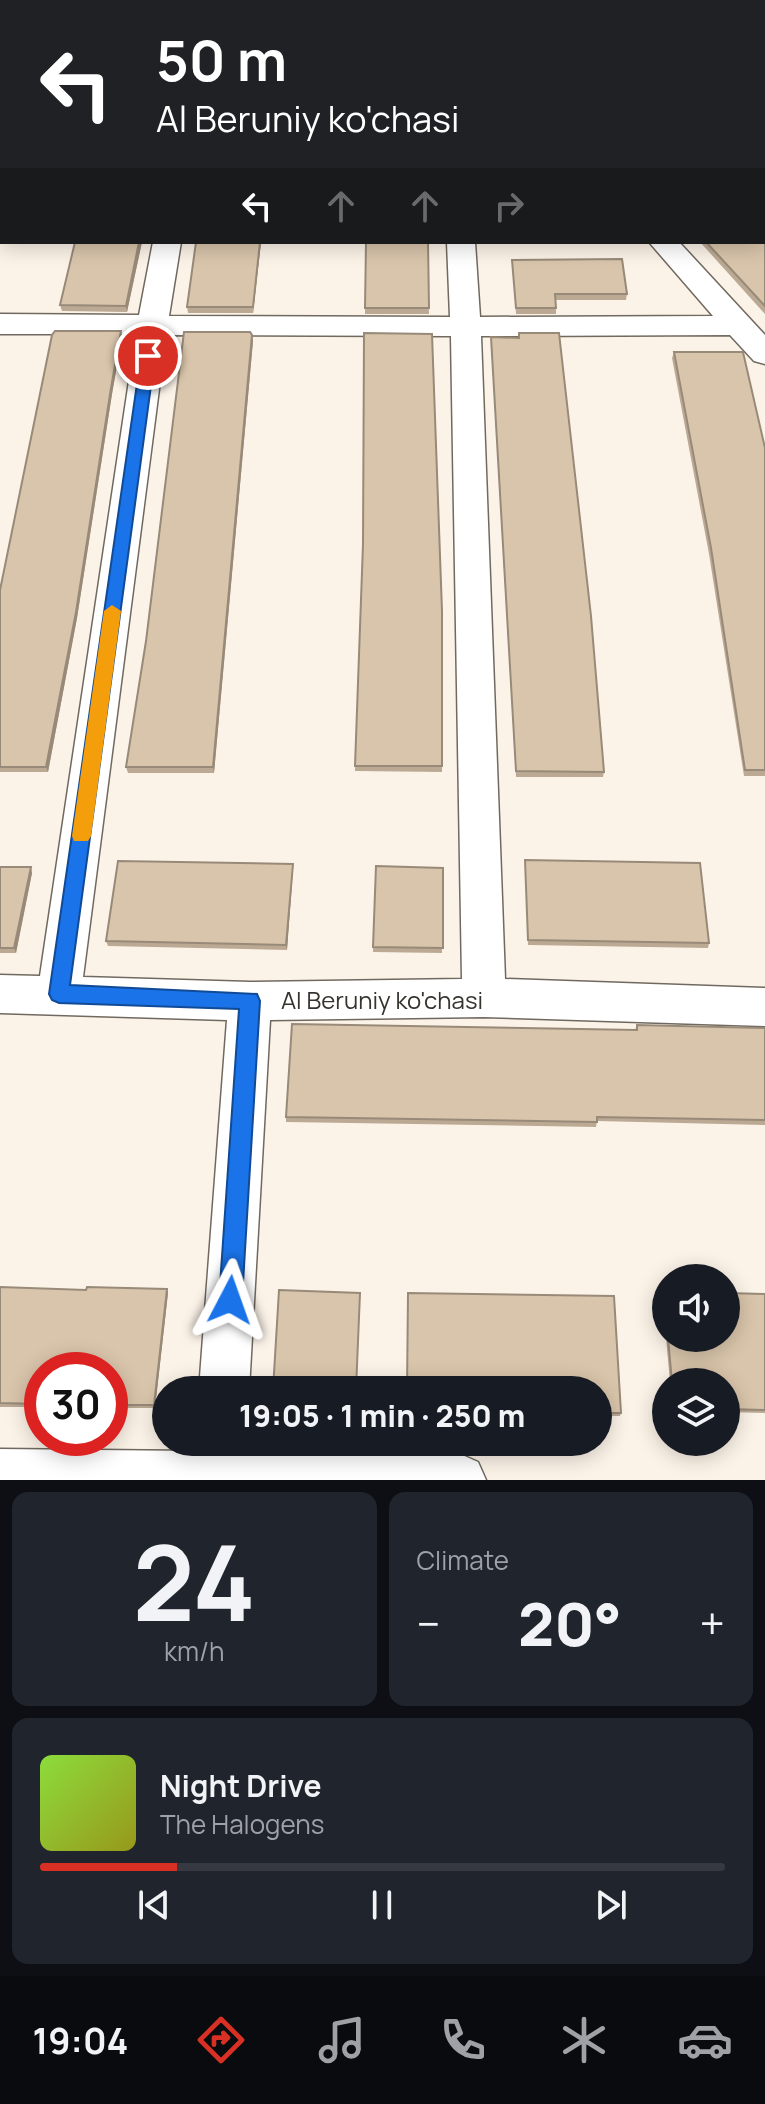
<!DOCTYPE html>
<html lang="en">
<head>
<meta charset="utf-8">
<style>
  body { margin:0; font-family:Manrope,sans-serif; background:#20242c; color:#f1f3f6; height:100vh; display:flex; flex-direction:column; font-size:30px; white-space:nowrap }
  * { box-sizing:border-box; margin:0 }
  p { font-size:26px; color:#9ea1a6 }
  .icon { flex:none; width:44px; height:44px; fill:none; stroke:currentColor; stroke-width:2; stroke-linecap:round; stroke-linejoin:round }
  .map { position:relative; height:1480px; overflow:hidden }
  .drawer { display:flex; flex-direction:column; gap:12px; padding:12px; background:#0d0f14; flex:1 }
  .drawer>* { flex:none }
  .top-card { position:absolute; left:0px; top:0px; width:766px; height:244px; box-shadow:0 4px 20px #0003; background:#202124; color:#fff; overflow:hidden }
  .buttons { position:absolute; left:652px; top:1264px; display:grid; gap:16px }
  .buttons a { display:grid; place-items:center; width:88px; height:88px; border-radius:50%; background:#171b24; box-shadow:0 4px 20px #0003; font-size:40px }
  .speed { position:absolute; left:24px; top:1352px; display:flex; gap:16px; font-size:40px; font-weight:700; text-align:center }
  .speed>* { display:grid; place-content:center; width:104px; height:104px; border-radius:50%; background:#171b24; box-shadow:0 4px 20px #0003; line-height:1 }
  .speed .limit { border:12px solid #d22; background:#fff; color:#111 }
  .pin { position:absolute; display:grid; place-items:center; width:68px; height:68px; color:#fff; margin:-34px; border:4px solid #fff; border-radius:50%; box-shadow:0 2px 8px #0007 }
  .me { position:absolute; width:88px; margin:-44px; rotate:4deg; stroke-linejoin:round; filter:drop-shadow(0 0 6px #0008) }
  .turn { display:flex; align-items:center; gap:28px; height:168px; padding:0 24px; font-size:36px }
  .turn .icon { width:104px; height:104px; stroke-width:2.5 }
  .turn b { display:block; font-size:56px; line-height:68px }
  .lanes { display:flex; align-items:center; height:76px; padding:0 24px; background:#0003; justify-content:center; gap:40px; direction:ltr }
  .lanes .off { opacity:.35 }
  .big { font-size:60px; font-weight:800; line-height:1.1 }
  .drawer .widget { flex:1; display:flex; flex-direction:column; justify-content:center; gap:12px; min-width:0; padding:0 28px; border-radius:16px; background:#20242c }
  .drawer .dial { align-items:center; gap:0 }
  .dial b { font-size:104px; line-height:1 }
  .song { display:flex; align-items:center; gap:24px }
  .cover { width:96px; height:96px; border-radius:12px; background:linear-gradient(135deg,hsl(90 70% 55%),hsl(60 70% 35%)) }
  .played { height:8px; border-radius:4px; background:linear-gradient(90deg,#d93025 20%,#363941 20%) }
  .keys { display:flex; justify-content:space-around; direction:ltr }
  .heat { display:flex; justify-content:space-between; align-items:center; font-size:44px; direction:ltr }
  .drawer .tiles { flex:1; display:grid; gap:12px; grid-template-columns:1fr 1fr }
  .widget:last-child { grid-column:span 2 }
  .trip { position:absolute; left:152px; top:1376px; width:460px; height:80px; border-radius:40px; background:#171b24; box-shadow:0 4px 20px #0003; font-weight:800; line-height:80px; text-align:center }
  .tab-bar { display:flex; height:128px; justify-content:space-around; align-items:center; background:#090b0e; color:#9ea1a6 }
  .tab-bar .icon { width:56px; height:56px }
  .tab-bar .active { color:#d93025 }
  .tab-bar b { font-size:36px; color:#f1f3f6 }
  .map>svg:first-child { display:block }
</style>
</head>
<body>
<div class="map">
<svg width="765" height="1480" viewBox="0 0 765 1480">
  <rect width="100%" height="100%" fill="#fcf3e8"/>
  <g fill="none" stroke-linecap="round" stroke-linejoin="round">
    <g stroke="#70695f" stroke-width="3">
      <g id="minor">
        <polygon points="0,0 24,0 2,2 2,9"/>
        <polygon points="198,0 222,0 197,2"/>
        <polygon points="432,0 457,0 458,2 433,2"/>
        <rect x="764" y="17" width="1" height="15"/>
        <path d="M153,242H181L169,316L450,317L447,242H475L480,317L713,316L649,242H679L765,335V364L754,361L730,335L481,336L505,979L765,988V1026L484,1017L270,1020L249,1390H199L227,1020L0,1013V975L40,976L136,334H0V314L139,315ZM166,335L451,336L462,979L250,982L83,977Z"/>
        <polygon points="195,1442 247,1442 246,1452 460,1454 478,1462 486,1480 0,1480 0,1449 195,1451"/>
      </g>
    </g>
    <use href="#minor" fill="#fff" fill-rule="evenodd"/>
  </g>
  <g fill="#bba993">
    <polygon points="765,230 765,314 700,242 764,242"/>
    <polygon points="142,242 127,312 62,311 60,305"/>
    <polygon points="261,242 253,313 188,313 187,307"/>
    <polygon points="366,242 428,242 429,314 365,314"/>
    <polygon points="512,260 627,294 626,300 556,300 556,314 516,314"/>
    <polygon points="519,333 604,772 603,777 516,777 491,343 491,337 518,338"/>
    <polygon points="122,337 112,394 77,618 48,772 0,772 0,590"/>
    <polygon points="253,341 214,773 128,773 126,767"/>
    <polygon points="674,352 765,448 765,776 744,776 709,554 672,358"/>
    <polygon points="363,544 442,611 442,772 355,771"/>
    <polygon points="525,860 709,943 708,948 528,945"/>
    <polygon points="293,864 287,950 108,946 106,941"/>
    <polygon points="376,866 443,868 442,953 373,952"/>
    <polygon points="0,867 32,873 16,953 0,953"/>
    <polygon points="637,1025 765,1028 765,1125 597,1121 596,1127 286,1122 286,1117 635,1030"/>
    <polygon points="0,1287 86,1290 167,1289 168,1293 155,1408 110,1408 110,1370 42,1370 42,1407 0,1407"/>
    <polygon points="664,1291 666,1291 666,1338 663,1295"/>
    <polygon points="765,1294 765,1413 726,1412 726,1382 670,1382 666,1338 726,1338"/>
    <polygon points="598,1390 621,1413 620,1416 598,1416"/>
  </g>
  <g fill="#988a78">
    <polygon points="139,242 142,242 127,312 126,306"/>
    <polygon points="260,242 261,242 253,313 253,307"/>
    <polygon points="121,331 122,337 112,394 77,618 48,772 46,767"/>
    <polygon points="252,335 253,341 214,773 213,767"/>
    <polygon points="293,864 293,870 287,950 286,945"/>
    <polygon points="31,867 32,873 16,953 14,948"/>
    <polygon points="167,1289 168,1293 155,1408 154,1405"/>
  </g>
  <g fill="#d9c5ab" stroke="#988a78" stroke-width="2">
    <polygon points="127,0 182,0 181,2 127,2"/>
    <polygon points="230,0 281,0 281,2 229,2"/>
    <rect x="369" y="0" width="55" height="2"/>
    <polygon points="486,0 545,0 547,2 488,2"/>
    <polygon points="679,0 765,0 765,9 764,10 764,2 681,2"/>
    <polygon points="0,26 2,26 2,132 0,139"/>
    <polygon points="764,28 765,28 765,69 764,68"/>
    <polygon points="764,229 765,230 765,306 706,242 764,242"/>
    <polygon points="75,242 139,242 126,306 60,305"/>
    <polygon points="196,242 260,242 253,307 187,307"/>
    <polygon points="366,242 428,242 429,308 365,308"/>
    <polygon points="622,259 627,294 555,294 556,308 516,308 512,260"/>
    <polygon points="55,331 121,331 111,388 76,612 46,767 0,767 0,590 52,335"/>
    <polygon points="184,332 250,332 252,335 213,767 126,767 146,641"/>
    <polygon points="364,333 432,334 442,611 442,766 355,766 363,544"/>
    <polygon points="519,333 559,333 591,616 604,772 516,771 491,337 519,338"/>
    <polygon points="674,352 743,352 765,448 765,770 745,770 711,548"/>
    <polygon points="525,860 700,863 709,943 528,940"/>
    <polygon points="118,861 293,864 286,945 106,941"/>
    <polygon points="376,866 443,868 443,948 373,947"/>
    <polygon points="0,867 31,867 14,948 0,948"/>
    <polygon points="292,1024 637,1030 637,1025 765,1028 765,1120 597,1117 597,1122 286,1117"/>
    <polygon points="0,1287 86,1290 87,1287 167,1289 154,1405 110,1405 110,1370 42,1370 42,1404 0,1403"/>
    <polygon points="279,1290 360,1293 356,1390 273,1390"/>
    <polygon points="408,1293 614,1296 621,1413 598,1413 598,1390 407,1390"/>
    <polygon points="726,1293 765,1294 765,1410 726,1409 726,1382 672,1382 668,1338 726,1338"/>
  </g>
  <polygon fill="#1a73e8" stroke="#114b97" stroke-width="2" points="148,351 155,356 70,985 257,994 260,1001 242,1300 239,1308 230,1312 222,1308 219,1300 239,1009 59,1003 52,1000 49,994 141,356"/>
  <polygon fill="#f59e0b" points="112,605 121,611 91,836 88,841 74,841 72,836 104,611"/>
  <g text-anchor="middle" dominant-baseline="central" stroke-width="6" stroke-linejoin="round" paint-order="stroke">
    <g font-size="24" fill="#37342f" stroke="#fff">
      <text x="382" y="999">Al Beruniy ko'chasi</text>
    </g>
  </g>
</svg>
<div class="buttons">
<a><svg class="icon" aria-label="sound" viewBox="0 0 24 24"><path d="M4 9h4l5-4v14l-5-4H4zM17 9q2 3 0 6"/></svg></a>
<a><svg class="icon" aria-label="layers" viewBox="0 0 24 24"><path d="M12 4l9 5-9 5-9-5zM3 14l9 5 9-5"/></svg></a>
</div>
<div class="speed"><div class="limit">30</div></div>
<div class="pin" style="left:148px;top:356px;background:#d93025"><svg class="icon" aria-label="arrive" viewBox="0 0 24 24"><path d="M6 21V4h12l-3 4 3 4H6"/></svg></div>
<svg class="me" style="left:230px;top:1300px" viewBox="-20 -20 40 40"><path d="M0-17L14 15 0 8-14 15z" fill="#1a73e8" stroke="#fff" stroke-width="4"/></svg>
<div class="trip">19:05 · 1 min · 250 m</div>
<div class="top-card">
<div class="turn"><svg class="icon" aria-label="left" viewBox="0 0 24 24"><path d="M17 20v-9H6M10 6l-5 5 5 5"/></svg><div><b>50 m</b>Al Beruniy ko'chasi</div></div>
<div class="lanes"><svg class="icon" aria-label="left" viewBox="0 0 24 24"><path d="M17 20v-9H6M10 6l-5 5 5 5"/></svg><svg class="icon off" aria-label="ahead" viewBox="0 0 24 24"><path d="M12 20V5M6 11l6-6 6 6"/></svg><svg class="icon off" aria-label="ahead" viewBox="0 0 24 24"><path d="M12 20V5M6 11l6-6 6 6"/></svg><svg class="icon off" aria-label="right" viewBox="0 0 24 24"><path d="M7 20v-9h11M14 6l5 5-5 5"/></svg></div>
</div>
</div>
<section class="drawer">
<div class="tiles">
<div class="widget dial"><b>24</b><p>km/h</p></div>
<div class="widget"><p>Climate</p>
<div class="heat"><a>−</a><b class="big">20°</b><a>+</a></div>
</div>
<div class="widget">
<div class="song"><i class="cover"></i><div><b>Night Drive</b><p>The Halogens</p></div></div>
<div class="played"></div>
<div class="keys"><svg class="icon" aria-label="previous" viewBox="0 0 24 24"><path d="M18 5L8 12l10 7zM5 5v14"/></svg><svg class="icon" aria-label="pause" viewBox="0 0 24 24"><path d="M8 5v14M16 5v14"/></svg><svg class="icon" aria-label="next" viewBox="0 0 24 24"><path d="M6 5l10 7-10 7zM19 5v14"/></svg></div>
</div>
</div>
</section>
<nav class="tab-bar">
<b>19:04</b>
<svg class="icon active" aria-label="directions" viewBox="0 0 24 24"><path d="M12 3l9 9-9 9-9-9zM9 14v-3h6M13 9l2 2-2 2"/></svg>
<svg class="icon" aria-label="music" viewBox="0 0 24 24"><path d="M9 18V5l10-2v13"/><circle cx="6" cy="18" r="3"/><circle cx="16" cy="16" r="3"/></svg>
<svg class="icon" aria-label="phone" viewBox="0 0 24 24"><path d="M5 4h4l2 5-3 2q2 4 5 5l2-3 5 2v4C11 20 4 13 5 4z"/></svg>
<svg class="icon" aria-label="climate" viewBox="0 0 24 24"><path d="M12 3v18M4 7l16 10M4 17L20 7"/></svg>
<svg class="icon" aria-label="car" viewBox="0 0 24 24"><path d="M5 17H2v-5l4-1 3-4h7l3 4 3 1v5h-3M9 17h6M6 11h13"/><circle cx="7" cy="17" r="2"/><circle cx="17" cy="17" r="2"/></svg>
</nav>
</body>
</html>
